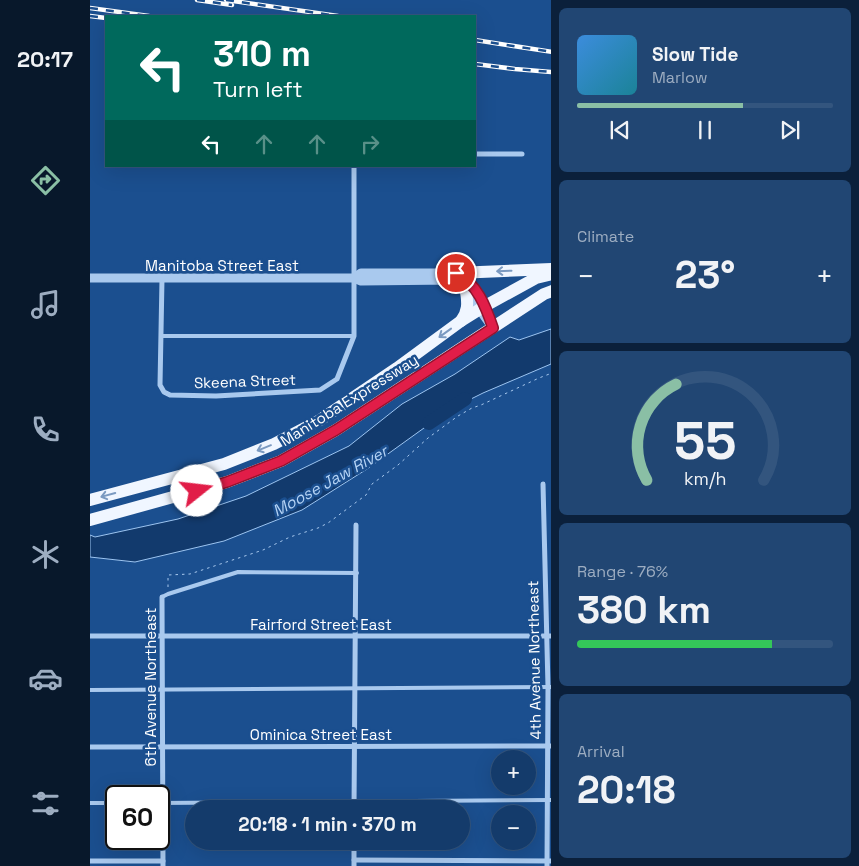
<!DOCTYPE html>
<html lang="en">
<head>
<meta charset="utf-8">
<style>
  body { margin:0; font-family:"Space Grotesk",sans-serif; background:#214673; color:#f1f3f6; height:100vh; display:flex; flex-direction:column; font-size:19px; white-space:nowrap }
  * { box-sizing:border-box; margin:0 }
  p { font-size:16px; color:#9dadc1 }
  .icon { flex:none; width:28px; height:28px; fill:none; stroke:currentColor; stroke-width:2; stroke-linecap:round; stroke-linejoin:round }
  .map { position:relative; flex:1; overflow:hidden }
  .panel { display:flex; flex-direction:column; gap:8px; padding:8px; background:#0b203b; width:308px }
  .panel>* { flex:none }
  .hud { position:absolute; left:15px; top:15px; width:371px; height:152px; border-radius:0px; box-shadow:0 5px 20px #0002,0 0 0 1px #33557e; background:#00695c; color:#fff; overflow:hidden }
  .buttons { position:absolute; left:401px; top:750px; display:grid; gap:10px }
  .buttons a { display:grid; place-items:center; width:45px; height:45px; border-radius:50%; background:#143b6b; box-shadow:0 5px 20px #0002,0 0 0 1px #33557e; font-size:25px }
  .speed { position:absolute; left:15px; top:785px; display:flex; gap:10px; font-size:25px; font-weight:700; text-align:center }
  .speed>* { display:grid; place-content:center; width:65px; height:65px; border-radius:50%; background:#143b6b; box-shadow:0 5px 20px #0002,0 0 0 1px #33557e; line-height:1 }
  .speed .limit { border:2px solid #111; border-radius:8px; background:#fff; color:#111 }
  .pin { position:absolute; display:grid; place-items:center; width:42px; height:42px; color:#fff; margin:-21px; border:2px solid #fff; border-radius:50%; box-shadow:0 1px 5px #0007 }
  .me { position:absolute; width:55px; margin:-28px; rotate:74deg; stroke-linejoin:round; filter:drop-shadow(0 0 4px #0008) }
  .turn { display:flex; align-items:center; gap:18px; height:105px; padding:0 25px; font-size:22px }
  .turn .icon { width:65px; height:65px; stroke-width:2.5 }
  .turn b { display:block; font-size:35px; line-height:42px }
  .lanes { display:flex; align-items:center; height:48px; padding:0 25px; background:#0003; justify-content:center; gap:25px; direction:ltr }
  .lanes .off { opacity:.35 }
  .big { font-size:38px; font-weight:700; line-height:1.1 }
  .panel .tile { flex:1; display:flex; flex-direction:column; justify-content:center; gap:8px; min-width:0; padding:0 18px; border-radius:8px; background:#214673 }
  .panel .dial { align-items:center; gap:0 }
  .dial svg { height:130px; overflow:visible; fill:none; stroke:#33557e; stroke-width:7; stroke-linecap:round; text-anchor:middle }
  .dial text { fill:#f1f3f6; stroke:none }
  .song { display:flex; align-items:center; gap:15px }
  .cover { width:60px; height:60px; border-radius:8px; background:linear-gradient(135deg,hsl(210 70% 55%),hsl(190 70% 35%)) }
  .played { height:5px; border-radius:2px; background:linear-gradient(90deg,#8abfa5 65%,#33557e 65%) }
  .keys { display:flex; justify-content:space-around; direction:ltr }
  .heat { display:flex; justify-content:space-between; align-items:center; font-size:28px; direction:ltr }
  .charge { height:8px; border-radius:4px; background:linear-gradient(90deg,#34c759 76%,#33557e 0) }
  .trip { position:absolute; left:95px; top:800px; width:285px; height:50px; border-radius:25px; background:#143b6b; box-shadow:0 5px 20px #0002,0 0 0 1px #33557e; font-weight:700; line-height:50px; text-align:center }
  main { display:flex; flex:1; min-height:0 }
  .menu { display:flex; flex-direction:column; width:90px; justify-content:space-around; align-items:center; background:#08182b; color:#9dadc1 }
  .menu .icon { width:35px; height:35px }
  .menu .active { color:#8abfa5 }
  .menu b { font-size:22px; color:#f1f3f6 }
  .map>svg:first-child { display:block }
</style>
</head>
<body>
<main>
<nav class="menu">
<b>20:17</b>
<svg class="icon active" aria-label="directions" viewBox="0 0 24 24"><path d="M12 3l9 9-9 9-9-9zM9 14v-3h6M13 9l2 2-2 2"/></svg>
<svg class="icon" aria-label="music" viewBox="0 0 24 24"><path d="M9 18V5l10-2v13"/><circle cx="6" cy="18" r="3"/><circle cx="16" cy="16" r="3"/></svg>
<svg class="icon" aria-label="phone" viewBox="0 0 24 24"><path d="M5 4h4l2 5-3 2q2 4 5 5l2-3 5 2v4C11 20 4 13 5 4z"/></svg>
<svg class="icon" aria-label="climate" viewBox="0 0 24 24"><path d="M12 3v18M4 7l16 10M4 17L20 7"/></svg>
<svg class="icon" aria-label="car" viewBox="0 0 24 24"><path d="M5 17H2v-5l4-1 3-4h7l3 4 3 1v5h-3M9 17h6M6 11h13"/><circle cx="7" cy="17" r="2"/><circle cx="17" cy="17" r="2"/></svg>
<svg class="icon" aria-label="filters" viewBox="0 0 24 24"><path d="M4 7h16M4 17h16"/><circle cx="9" cy="7" r="2"/><circle cx="15" cy="17" r="2"/></svg>
</nav>
<div class="map">
<svg width="462" height="866" viewBox="0 0 462 866">
  <rect width="100%" height="100%" fill="#1b4f8f"/>
  <polygon fill="#123a6d" stroke="#9cc4f0" points="461,329 461,364 393,393 359,410 277,469 212,510 134,541 45,562 0,557 0,535 5,537 88,519 156,496 259,446 312,404 365,374 420,337 429,340"/>
  <g fill="none" stroke-linecap="round" stroke-linejoin="round">
    <polyline stroke="#123a6d" stroke-width="14" points="339,423 375,399"/>
    <polyline stroke="#a9c9ee" stroke-width="1" stroke-dasharray="2.5 4" stroke-linecap="butt" points="78,587 78,575 100,574 173,550 200,537 228,528 238,523 276,495 282,484 308,465 338,438 368,416 382,408 391,405 449,378 462,373"/>
    <g stroke="#a9c9ee" stroke-width="4">
      <polyline points="72,336 264,336"/>
      <polyline points="72,597 78,594 148,572 267,573"/>
      <polyline points="0,690 462,687"/>
      <polyline points="0,803 26,803"/>
      <polyline points="69,803 462,800"/>
    </g>
    <g stroke="#a9c9ee" stroke-width="5">
      <polyline points="385,154 432,154"/>
      <polyline points="72,279 70,385 74,392 80,395 126,396 230,390 247,379 264,336 264,166"/>
      <polyline points="453,484 458,687 457,866"/>
      <polyline points="72,597 73,866"/>
      <polyline points="0,636 462,636"/>
      <polyline points="0,747 462,746"/>
      <polyline points="264,809 266,525"/>
      <polyline points="264,860 462,861"/>
      <polyline points="0,861 73,861"/>
      <polyline points="264,866 264,841"/>
    </g>
    <g stroke="#a9c9ee" stroke-width="9">
      <path d="M0,278H264L271,281L363,280C378,290 391,313 403,328"/>
      <path d="M264,278L271,273H366C379,279 392,296 397,310"/>
    </g>
    <g stroke="#f0f6ff" stroke-width="12">
      <polyline points="366,273 462,269"/>
      <path d="M371,321C378,312 378,303 376,292"/>
      <polyline points="0,500 134,464 184,444 230,420 307,368 371,321 395,306 446,278 462,274"/>
      <polyline points="0,520 137,482 191,461 246,430 454,294 462,291"/>
    </g>
    <g stroke="#fff" stroke-width="4.5">
      <g id="rail">
        <polyline points="107,0 142,5"/>
        <polyline points="136,0 248,16"/>
        <polyline points="0,8 59,16"/>
        <polyline points="0,16 16,18"/>
        <polyline points="385,40 462,52"/>
        <polyline points="385,64 425,69 462,72"/>
      </g>
    </g>
    <use href="#rail" stroke="#1b4f8f" stroke-width="2.5" stroke-dasharray="8" stroke-linecap="butt"/>
  </g>
  <defs><path id="oneway-shaft" d="M-6 0H5M1.5-3L5.5 0L1.5 3" fill="none" stroke-width="1.6" stroke-linecap="round" stroke-linejoin="round" transform="scale(1.25)"/></defs>
  <g stroke="#7b9ac1">
    <use href="#oneway-shaft" transform="translate(414 271) rotate(178)"/>
    <use href="#oneway-shaft" transform="translate(355 333) rotate(144)"/>
    <use href="#oneway-shaft" transform="translate(174 448) rotate(158)"/>
    <use href="#oneway-shaft" transform="translate(18 495) rotate(165)"/>
  </g>
  <g fill="none" stroke-linecap="round" stroke-linejoin="round">
    <g stroke="#92132f" stroke-width="12">
      <path id="route" d="M107,491L137,482L191,461L246,430L403,328C396,307 387,283 366,273"/>
    </g>
    <use href="#route" stroke="#e11d48" stroke-width="9"/>
  </g>
  <g text-anchor="middle" dominant-baseline="central" stroke-width="5" stroke-linejoin="round" paint-order="stroke">
    <g font-size="15" fill="#fff" stroke="#1b4f8f">
      <text x="132" y="265">Manitoba Street East</text>
      <text transform="translate(155 381) rotate(-2)">Skeena Street</text>
      <text transform="translate(259 400) rotate(-32)">Manitoba Expressway</text>
      <text x="231" y="624">Fairford Street East</text>
      <text transform="translate(444 660) rotate(-91)">4th Avenue Northeast</text>
      <text transform="translate(60 687) rotate(-90)">6th Avenue Northeast</text>
      <text x="231" y="734">Ominica Street East</text>
    </g>
    <g font-size="16" font-style="italic" fill="#b5d3f5" stroke="#1b4f8f">
      <text transform="translate(240 481) rotate(-29)">Moose Jaw River</text>
    </g>
  </g>
</svg>
<div class="buttons">
<a>+</a>
<a>−</a>
</div>
<div class="speed"><div class="limit">60</div></div>
<div class="pin" style="left:366px;top:273px;background:#d93025"><svg class="icon" aria-label="arrive" viewBox="0 0 24 24"><path d="M6 21V4h12l-3 4 3 4H6"/></svg></div>
<svg class="me" style="left:107px;top:491px" viewBox="-20 -20 40 40"><circle r="19" fill="#fff"/><path d="M0-13L10 11 0 6-10 11z" fill="#e11d48"/></svg>
<div class="trip">20:18 · 1 min · 370 m</div>
<div class="hud">
<div class="turn"><svg class="icon" aria-label="left" viewBox="0 0 24 24"><path d="M17 20v-9H6M10 6l-5 5 5 5"/></svg><div><b>310 m</b>Turn left</div></div>
<div class="lanes"><svg class="icon" aria-label="left" viewBox="0 0 24 24"><path d="M17 20v-9H6M10 6l-5 5 5 5"/></svg><svg class="icon off" aria-label="ahead" viewBox="0 0 24 24"><path d="M12 20V5M6 11l6-6 6 6"/></svg><svg class="icon off" aria-label="ahead" viewBox="0 0 24 24"><path d="M12 20V5M6 11l6-6 6 6"/></svg><svg class="icon off" aria-label="right" viewBox="0 0 24 24"><path d="M7 20v-9h11M14 6l5 5-5 5"/></svg></div>
</div>
</div>
<section class="panel">
<div class="tile">
<div class="song"><i class="cover"></i><div><b>Slow Tide</b><p>Marlow</p></div></div>
<div class="played"></div>
<div class="keys"><svg class="icon" aria-label="previous" viewBox="0 0 24 24"><path d="M18 5L8 12l10 7zM5 5v14"/></svg><svg class="icon" aria-label="pause" viewBox="0 0 24 24"><path d="M8 5v14M16 5v14"/></svg><svg class="icon" aria-label="next" viewBox="0 0 24 24"><path d="M6 5l10 7-10 7zM19 5v14"/></svg></div>
</div>
<div class="tile"><p>Climate</p>
<div class="heat"><a>−</a><b class="big">23°</b><a>+</a></div>
</div>
<div class="tile dial"><svg viewBox="0 0 100 80">
<path d="M14 69A42 42 0 1 1 86 69"/>
<path d="M14 69A42 42 0 0 1 32 10" stroke="#8abfa5"/>
<text x="50" y="56" font-size="32" font-weight="700">55</text>
<text x="50" y="72" font-size="11">km/h</text>
</svg></div>
<div class="tile"><p>Range · 76%</p><b class="big">380 km</b><div class="charge"></div></div>
<div class="tile"><p>Arrival</p><b class="big">20:18</b></div>
</section>
</main>
</body>
</html>
